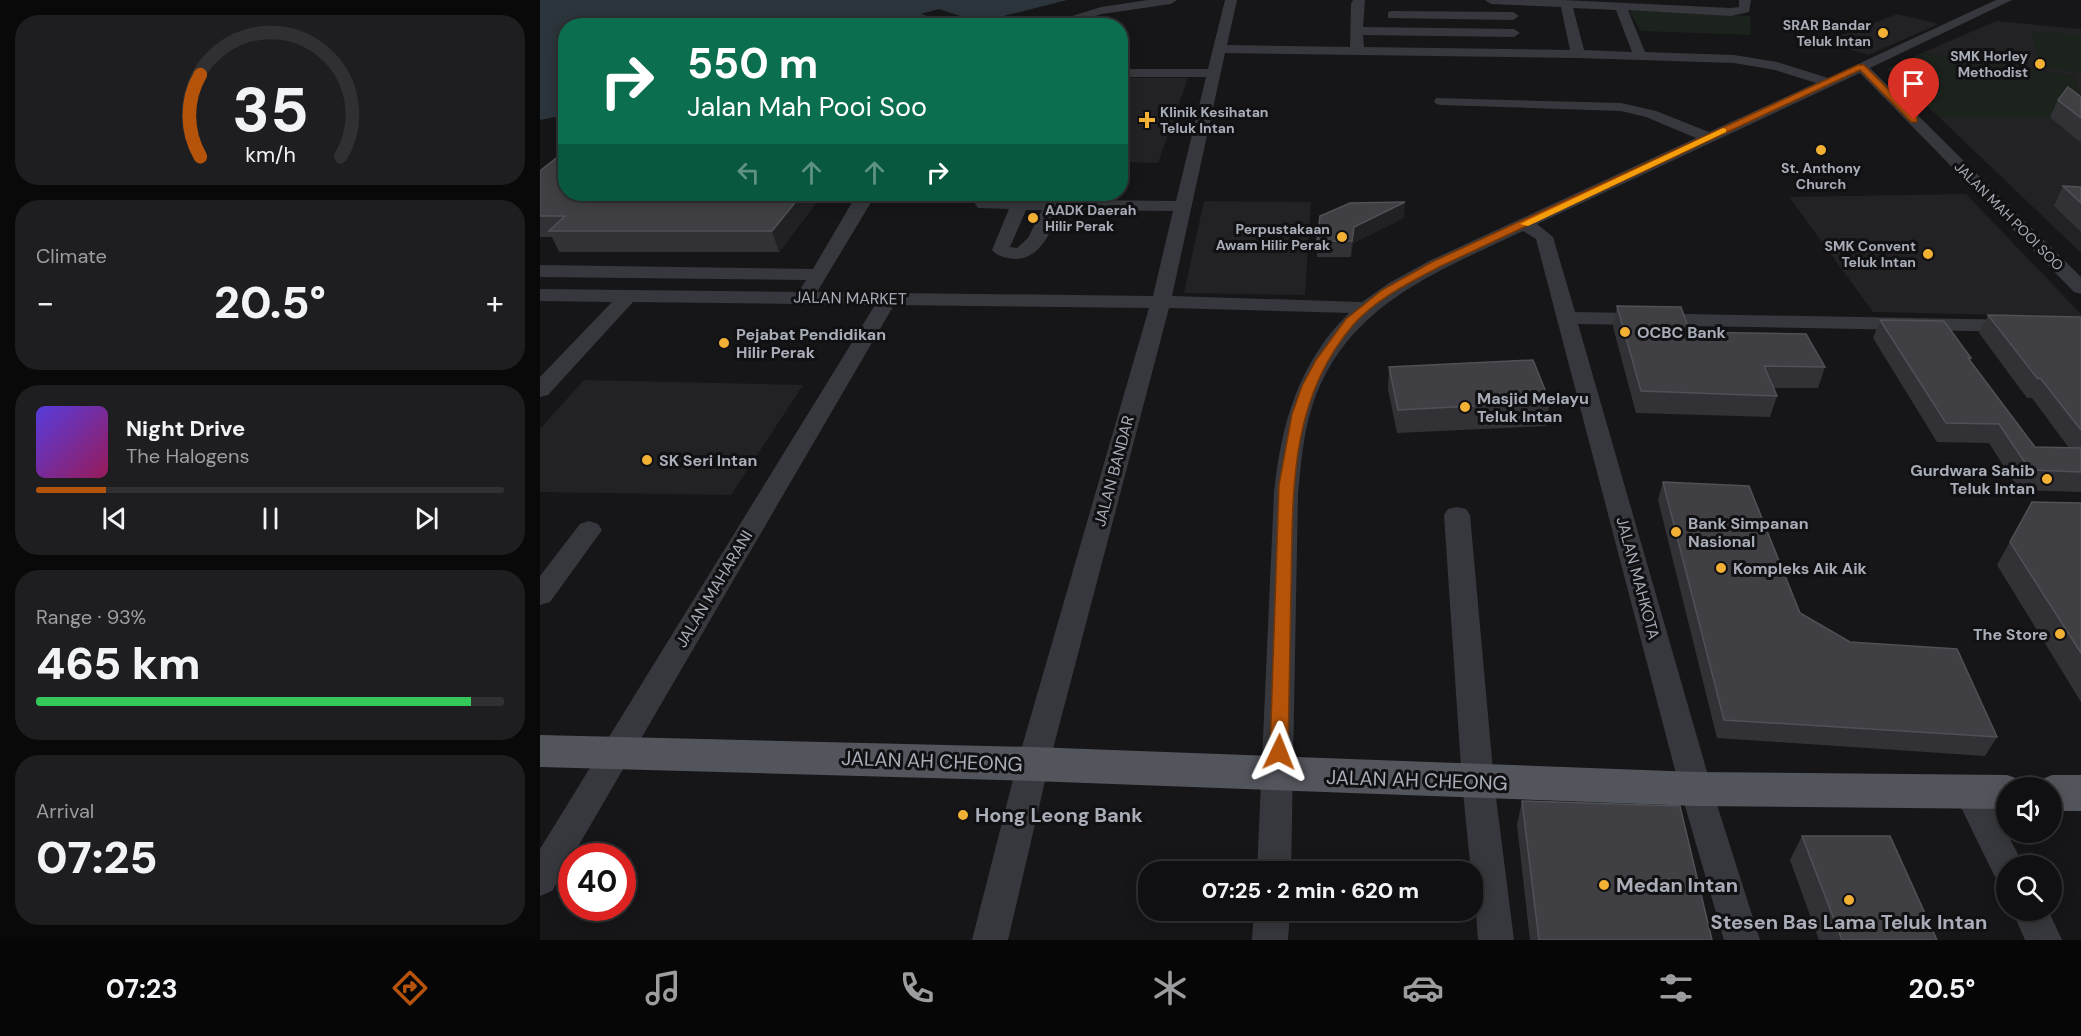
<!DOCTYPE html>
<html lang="en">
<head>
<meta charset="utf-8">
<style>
  body { margin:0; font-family:"DM Sans",sans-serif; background:#1e1e20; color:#f1f3f6; height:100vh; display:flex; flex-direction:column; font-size:22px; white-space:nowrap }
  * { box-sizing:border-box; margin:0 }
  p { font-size:20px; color:#9c9d9f }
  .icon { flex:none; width:33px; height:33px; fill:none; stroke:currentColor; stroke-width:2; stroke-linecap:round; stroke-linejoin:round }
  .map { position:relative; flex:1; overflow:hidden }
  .panel { display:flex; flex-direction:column; gap:15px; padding:15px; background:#09090a; width:540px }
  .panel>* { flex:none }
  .hud { position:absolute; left:18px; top:18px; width:570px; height:183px; border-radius:24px; box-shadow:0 3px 15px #0003,0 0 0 2px #303032; background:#0b6e4f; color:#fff; overflow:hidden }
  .controls { position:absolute; left:1456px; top:777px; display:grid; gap:12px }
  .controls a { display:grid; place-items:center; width:66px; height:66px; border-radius:50%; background:#101012; box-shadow:0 3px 15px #0003,0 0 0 2px #303032; font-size:30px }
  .speed { position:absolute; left:18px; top:843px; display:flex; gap:12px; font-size:30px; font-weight:700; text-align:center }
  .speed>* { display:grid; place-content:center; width:78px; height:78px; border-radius:50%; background:#101012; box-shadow:0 3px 15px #0003,0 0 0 2px #303032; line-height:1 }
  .speed .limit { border:9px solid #d22; background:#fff; color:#111 }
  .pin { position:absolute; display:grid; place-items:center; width:51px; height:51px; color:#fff; margin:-62px -26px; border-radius:50% 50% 50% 0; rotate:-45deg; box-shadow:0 0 6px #0007 }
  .pin .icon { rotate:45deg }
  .me { position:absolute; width:66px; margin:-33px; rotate:2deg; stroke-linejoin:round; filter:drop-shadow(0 0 4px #0008) }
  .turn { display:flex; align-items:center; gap:21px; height:126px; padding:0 30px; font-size:27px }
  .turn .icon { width:78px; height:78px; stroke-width:2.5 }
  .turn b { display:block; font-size:42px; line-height:51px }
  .lanes { display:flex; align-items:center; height:57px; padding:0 30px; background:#0003; justify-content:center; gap:30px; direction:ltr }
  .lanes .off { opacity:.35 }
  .big { font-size:45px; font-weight:800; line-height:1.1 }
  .panel .card { flex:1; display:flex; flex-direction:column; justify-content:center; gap:9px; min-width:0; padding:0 21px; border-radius:24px; background:#1e1e20 }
  .panel .dial { align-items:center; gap:0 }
  .dial svg { height:156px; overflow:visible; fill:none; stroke:#303032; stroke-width:7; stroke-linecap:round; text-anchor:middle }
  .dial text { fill:#f1f3f6; stroke:none }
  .song { display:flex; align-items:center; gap:18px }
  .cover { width:72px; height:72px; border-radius:9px; background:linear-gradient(135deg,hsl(250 70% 55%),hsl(330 70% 35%)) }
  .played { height:6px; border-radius:3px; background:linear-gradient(90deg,#b45309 15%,#303032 15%) }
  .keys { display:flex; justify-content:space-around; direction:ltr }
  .heat { display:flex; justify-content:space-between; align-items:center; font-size:33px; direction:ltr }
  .charge { height:9px; border-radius:4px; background:linear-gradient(90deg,#34c759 93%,#303032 0) }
  .trip { position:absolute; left:598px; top:861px; width:345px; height:60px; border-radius:24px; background:#101012; box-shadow:0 3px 15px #0003,0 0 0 2px #303032; font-weight:800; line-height:60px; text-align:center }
  .dock { display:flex; height:96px; justify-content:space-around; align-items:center; background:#060607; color:#9c9d9f }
  .dock .icon { width:42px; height:42px }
  .dock .on { color:#b45309 }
  .dock b { font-size:27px; color:#f1f3f6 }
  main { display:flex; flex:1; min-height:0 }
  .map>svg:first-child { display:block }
</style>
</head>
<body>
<main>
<section class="panel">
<div class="card dial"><svg viewBox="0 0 100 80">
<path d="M14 69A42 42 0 1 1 86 69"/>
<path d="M14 69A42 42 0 0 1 14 27" stroke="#b45309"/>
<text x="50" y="56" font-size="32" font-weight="700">35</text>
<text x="50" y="72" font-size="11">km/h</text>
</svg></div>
<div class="card"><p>Climate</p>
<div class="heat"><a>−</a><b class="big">20.5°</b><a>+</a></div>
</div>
<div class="card">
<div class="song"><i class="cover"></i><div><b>Night Drive</b><p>The Halogens</p></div></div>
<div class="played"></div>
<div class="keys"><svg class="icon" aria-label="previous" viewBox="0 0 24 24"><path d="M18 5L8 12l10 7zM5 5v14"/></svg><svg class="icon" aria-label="pause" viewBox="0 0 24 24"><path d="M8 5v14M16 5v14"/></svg><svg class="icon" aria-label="next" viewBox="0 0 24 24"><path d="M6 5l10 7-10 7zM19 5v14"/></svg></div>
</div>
<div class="card"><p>Range · 93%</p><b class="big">465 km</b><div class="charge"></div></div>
<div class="card"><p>Arrival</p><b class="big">07:25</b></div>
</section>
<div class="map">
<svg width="1541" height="940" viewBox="0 0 1541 940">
  <rect width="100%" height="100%" fill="#161618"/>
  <g fill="#222225">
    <polygon points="1357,14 1399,24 1328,55 1284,42"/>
    <polygon points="1456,21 1541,29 1541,96 1534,76 1382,53"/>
    <polygon points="581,78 648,78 618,163 581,162"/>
    <polygon points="1400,118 1541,118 1541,253"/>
    <polygon points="1426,194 1541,314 1541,317 1333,312 1249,197"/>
    <polygon points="664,201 771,202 765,295 644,293"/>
    <polygon points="44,380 263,385 191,495 0,492 0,429"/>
  </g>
  <g fill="#1c231d">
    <polygon points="1094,10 1210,16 1211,35 1101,31 1089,11"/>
    <polygon points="1492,31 1541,35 1541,72 1498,67"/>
    <polygon points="1382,53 1534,76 1541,96 1541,118 1400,118 1347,69"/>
  </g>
  <polygon fill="#2c353c" points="0,0 527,0 428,25 26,26 25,115 0,120"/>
  <polygon fill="#161618" points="399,9 438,22 414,25 381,14"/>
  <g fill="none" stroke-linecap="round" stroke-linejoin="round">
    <g fill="#37383d" fill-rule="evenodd">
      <polygon points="608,0 637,0 631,4 562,14 522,26 500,26 561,7"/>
      <path d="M685,0H697L687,45L810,47L811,4L813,0H825L823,27L974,29L980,33L974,37L823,35L824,47L1030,50L1021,7L951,4L945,0H1023L1191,8L1199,7V0H1211L1209,12L1191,16L1088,10L1105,52L1194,55L1237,62L1288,78L1456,0H1472L1330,68L1541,277V294L1534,292L1320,73L997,224L1013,237L1035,312L1541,321V333L1038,324L1172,789L1220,940H1184L1140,789L996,239L983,231C895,273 805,305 772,407C763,435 761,464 758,493L751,872H717L734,493C741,425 758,363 809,313L629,308L509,764L468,940H432L477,764L609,308L354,305L12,891L0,896V849L335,305L93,302L8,395L0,397V377L72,302L0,301V289L264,292L261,288L266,280L0,277V265L273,269L314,199H240L234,198L232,194H333L330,204L277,292L613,296L633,211L520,210C511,232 498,265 468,258C462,257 456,255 452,250L469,209L438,208L435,204L438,200L444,199L636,201L666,77H580V69H668ZM1033,8L1076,10L1092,52L1044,50ZM685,53L1038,58L1194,63L1235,70L1276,83L1169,132L1116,111L1081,103L896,98L894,101L896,104L901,105L1081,111L1106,117L1156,138L889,261L849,283L822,302L632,296ZM486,210H502L488,238L477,248L470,247Z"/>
      <polygon points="852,11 973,12 979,16 973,20 848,18 848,12"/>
      <polygon points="917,507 926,509 930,515 954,782 974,940 938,940 933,872 931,872 922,782 904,515 908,509"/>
      <polygon points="49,521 58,524 62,530 10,602 0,605 0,576 40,524"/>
      <polygon points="1429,777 1440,781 1484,866 1467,866 1467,882 1455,877 1413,791 1418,781"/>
      <polygon points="714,910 750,910 748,940 712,940"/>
      <polygon points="1472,910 1508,910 1522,940 1485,940"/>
    </g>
    <g fill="#53555c" fill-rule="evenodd">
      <polygon points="0,735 493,747 1156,772 1467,775 1481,780 1485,788 1467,788 1467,809 1156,806 493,781 0,767"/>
      <polygon points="1512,775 1541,775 1541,811 1512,811 1512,788 1494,788 1498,781"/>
    </g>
  </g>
  <g fill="#323236">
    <polygon points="1541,97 1541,143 1510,117 1518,100"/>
    <polygon points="0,171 276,203 239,252 19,252 12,237 0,237"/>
    <polygon points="1523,186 1541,187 1541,232 1514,206"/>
    <polygon points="864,218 813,243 811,257 777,257 777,241"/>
    <polygon points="1077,306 1150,332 1285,367 1278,388 1233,388 1237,396 1230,417 1096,413 1073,327"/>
    <polygon points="1448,315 1541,318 1541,492 1479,490 1449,443 1397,442 1333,338 1340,320 1431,358 1430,361 1495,447 1529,448 1492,398 1487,398 1439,333"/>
    <polygon points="849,367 1010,402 1006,426 857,433 848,389"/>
    <polygon points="1123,482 1260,613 1457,737 1445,756 1177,738 1118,500"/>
    <polygon points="1492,502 1541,503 1541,702 1457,565"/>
    <polygon points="982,801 1172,940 990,940 977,825"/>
    <polygon points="1262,836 1397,940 1279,940 1250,860"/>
  </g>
  <g fill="#212124">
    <polygon points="262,194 274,194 276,203 239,252 232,231"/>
    <polygon points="865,202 864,218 813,243 811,257 812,241 814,227"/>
  </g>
  <g fill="#3f3f44" stroke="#4f5156" stroke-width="1.5">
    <polygon points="1528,87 1541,97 1541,118 1518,100"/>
    <polygon points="26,150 26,194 262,194 232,231 9,231 25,216 0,216 0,171"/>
    <polygon points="1523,186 1541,187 1541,203"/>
    <polygon points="865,202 814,227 812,241 777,241 780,216 810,203"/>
    <polygon points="1077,306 1141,307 1150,332 1266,334 1285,367 1224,366 1237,396 1101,391"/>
    <polygon points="1448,315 1540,317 1541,318 1541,430 1501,379 1497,378"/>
    <polygon points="1340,320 1404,321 1431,358 1428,358 1495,447 1541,448 1541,472 1490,470 1459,424 1406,423"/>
    <polygon points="993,360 1010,402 858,410 849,367"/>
    <polygon points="1123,482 1209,486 1260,613 1310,642 1417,649 1457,737 1184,720"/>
    <polygon points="1492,502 1541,503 1541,653 1470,542"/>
    <polygon points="982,801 1140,806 1172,940 999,940"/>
    <polygon points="1262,836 1350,836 1397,940 1302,940"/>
  </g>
  <path fill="#b45309" stroke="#753606" stroke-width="1.5" d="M1318,65H1324L1377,118V122H1371L1320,70L899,267C869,283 836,299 813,325C748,401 753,495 751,589C750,643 749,698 748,752L745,758L739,760L733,758L730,752L739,485L752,414L762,386L776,360L806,319L842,290L892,262Z"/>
  <polygon fill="#f59e0b" points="1183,128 1186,129 1186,132 988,226 980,224"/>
  <g fill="#f2b134" stroke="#111113" stroke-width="2">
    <circle cx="1343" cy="33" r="6"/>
    <circle cx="1500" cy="64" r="6"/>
    <path d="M604 111h6v6h6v6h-6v6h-6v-6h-6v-6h6z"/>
    <circle cx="1281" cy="150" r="6"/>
    <circle cx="493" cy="218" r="6"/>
    <circle cx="802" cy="237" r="6"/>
    <circle cx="1388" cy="254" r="6"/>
    <circle cx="1085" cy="332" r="6"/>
    <circle cx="184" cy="343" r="6"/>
    <circle cx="925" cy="407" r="6"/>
    <circle cx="107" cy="460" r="6"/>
    <circle cx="1507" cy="479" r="6"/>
    <circle cx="1136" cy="532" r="6"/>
    <circle cx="1181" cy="568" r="6"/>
    <circle cx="1520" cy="634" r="6"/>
    <circle cx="423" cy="815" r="6"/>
    <circle cx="1064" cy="885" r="6"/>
    <circle cx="1309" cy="900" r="6"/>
  </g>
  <g text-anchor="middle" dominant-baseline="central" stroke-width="6" stroke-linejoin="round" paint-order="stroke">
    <g font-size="14" font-weight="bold" fill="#a8adb8" stroke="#111113" text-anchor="end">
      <text x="1331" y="25">SRAR Bandar<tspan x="1331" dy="16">Teluk Intan</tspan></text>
      <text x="1488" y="56">SMK Horley<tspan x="1488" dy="16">Methodist</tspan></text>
      <text x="620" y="112" text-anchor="start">Klinik Kesihatan<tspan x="620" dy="16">Teluk Intan</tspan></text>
      <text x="1281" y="168" text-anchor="middle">St. Anthony<tspan x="1281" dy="16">Church</tspan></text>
      <text x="505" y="210" text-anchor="start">AADK Daerah<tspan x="505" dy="16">Hilir Perak</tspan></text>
      <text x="790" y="229">Perpustakaan<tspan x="790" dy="16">Awam Hilir Perak</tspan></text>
      <text x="1376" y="246">SMK Convent<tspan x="1376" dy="16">Teluk Intan</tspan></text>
    </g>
    <g font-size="14" fill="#a8adb8" stroke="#111113">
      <text transform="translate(1469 216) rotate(45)">JALAN MAH POOI SOO</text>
    </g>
    <g font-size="16" fill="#a8adb8" stroke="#111113">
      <text transform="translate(310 298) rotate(1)">JALAN MARKET</text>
      <text transform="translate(574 471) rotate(-75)">JALAN BANDAR</text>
      <text transform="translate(1098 578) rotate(75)">JALAN MAHKOTA</text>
      <text transform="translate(174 589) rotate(-59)">JALAN MAHARANI</text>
    </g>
    <g font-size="16" font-weight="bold" fill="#a8adb8" stroke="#111113" text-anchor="start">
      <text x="1097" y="332">OCBC Bank</text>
      <text x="196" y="334">Pejabat Pendidikan<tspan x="196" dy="18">Hilir Perak</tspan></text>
      <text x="937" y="398">Masjid Melayu<tspan x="937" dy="18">Teluk Intan</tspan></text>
      <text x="119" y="460">SK Seri Intan</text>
      <text x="1495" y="470" text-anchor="end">Gurdwara Sahib<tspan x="1495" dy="18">Teluk Intan</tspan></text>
      <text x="1148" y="523">Bank Simpanan<tspan x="1148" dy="18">Nasional</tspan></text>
      <text x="1193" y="568">Kompleks Aik Aik</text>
      <text x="1508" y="634" text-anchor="end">The Store</text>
    </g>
    <g font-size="20" fill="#a8adb8" stroke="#111113">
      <text transform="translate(392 761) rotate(2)">JALAN AH CHEONG</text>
      <text transform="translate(877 780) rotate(2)">JALAN AH CHEONG</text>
    </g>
    <g font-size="20" font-weight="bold" fill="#a8adb8" stroke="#111113" text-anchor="start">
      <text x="435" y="815">Hong Leong Bank</text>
      <text x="1076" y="885">Medan Intan</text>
      <text x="1309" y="922" text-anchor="middle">Stesen Bas Lama Teluk Intan</text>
    </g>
  </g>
</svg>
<div class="controls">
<a><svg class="icon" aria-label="sound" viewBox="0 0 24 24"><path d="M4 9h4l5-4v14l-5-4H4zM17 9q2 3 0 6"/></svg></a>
<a><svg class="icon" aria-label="search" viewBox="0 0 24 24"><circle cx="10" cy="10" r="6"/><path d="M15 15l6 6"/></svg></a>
</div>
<div class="speed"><div class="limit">40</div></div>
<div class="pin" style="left:1374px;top:120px;background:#d93025"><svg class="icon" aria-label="arrive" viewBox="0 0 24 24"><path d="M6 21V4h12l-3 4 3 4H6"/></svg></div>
<svg class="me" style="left:739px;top:752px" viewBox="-20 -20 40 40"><path d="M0-17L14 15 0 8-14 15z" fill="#b45309" stroke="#fff" stroke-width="4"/></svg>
<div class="trip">07:25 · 2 min · 620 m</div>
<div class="hud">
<div class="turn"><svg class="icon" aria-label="right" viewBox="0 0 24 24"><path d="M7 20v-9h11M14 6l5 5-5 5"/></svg><div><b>550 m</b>Jalan Mah Pooi Soo</div></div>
<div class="lanes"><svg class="icon off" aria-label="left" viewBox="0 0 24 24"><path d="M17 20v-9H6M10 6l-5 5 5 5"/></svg><svg class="icon off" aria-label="ahead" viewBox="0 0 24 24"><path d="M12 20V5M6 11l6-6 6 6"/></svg><svg class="icon off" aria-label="ahead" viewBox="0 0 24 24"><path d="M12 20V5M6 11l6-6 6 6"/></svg><svg class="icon" aria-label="right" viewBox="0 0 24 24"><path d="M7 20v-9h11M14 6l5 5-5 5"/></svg></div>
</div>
</div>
</main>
<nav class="dock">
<b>07:23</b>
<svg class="icon on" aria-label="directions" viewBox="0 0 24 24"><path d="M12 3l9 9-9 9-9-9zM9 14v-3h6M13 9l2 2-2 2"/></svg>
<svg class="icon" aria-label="music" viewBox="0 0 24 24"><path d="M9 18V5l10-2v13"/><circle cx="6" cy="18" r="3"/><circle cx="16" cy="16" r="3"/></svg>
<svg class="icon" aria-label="phone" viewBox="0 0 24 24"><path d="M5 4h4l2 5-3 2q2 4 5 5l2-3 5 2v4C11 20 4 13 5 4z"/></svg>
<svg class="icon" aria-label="climate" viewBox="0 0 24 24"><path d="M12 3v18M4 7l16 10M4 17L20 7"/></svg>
<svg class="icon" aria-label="car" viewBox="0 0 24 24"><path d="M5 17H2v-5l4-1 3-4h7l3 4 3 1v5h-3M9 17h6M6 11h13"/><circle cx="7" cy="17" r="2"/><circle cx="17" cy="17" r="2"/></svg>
<svg class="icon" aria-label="filters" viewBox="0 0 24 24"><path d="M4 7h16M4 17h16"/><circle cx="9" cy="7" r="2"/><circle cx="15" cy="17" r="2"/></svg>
<b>20.5°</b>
</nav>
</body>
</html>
